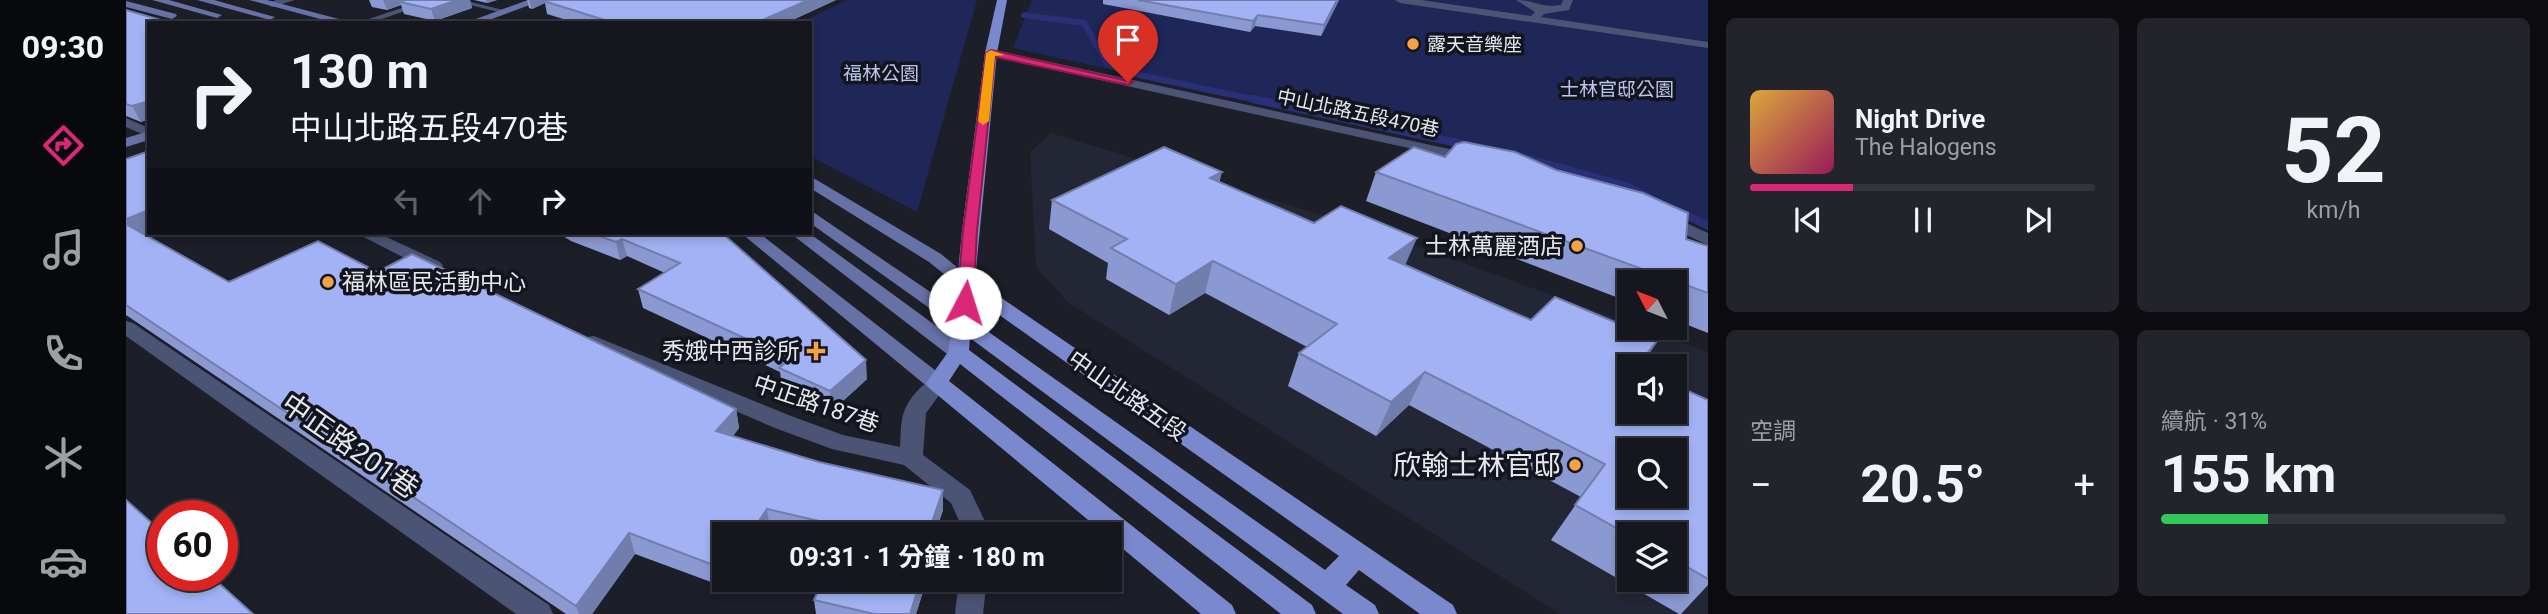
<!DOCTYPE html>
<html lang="zh-TW">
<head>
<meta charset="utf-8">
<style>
  body { margin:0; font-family:Roboto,"Noto Sans TC",sans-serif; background:#22232b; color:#f1f3f6; height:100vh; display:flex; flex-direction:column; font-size:26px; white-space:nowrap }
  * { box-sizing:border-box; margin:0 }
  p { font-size:23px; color:#9d9fa4 }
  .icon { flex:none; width:38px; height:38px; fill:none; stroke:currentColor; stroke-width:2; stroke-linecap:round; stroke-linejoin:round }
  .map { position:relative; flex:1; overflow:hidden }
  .sheet { display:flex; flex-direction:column; gap:18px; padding:18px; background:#0c0c10; width:840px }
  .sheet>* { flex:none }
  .hud { position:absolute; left:21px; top:21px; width:665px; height:214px; border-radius:0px; box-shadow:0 4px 10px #0003,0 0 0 2px #34353c; background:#15161e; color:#f1f3f6; overflow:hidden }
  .needle { width:46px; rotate:312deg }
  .buttons { position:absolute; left:1491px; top:270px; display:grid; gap:14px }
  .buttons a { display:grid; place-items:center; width:70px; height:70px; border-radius:0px; background:#15161e; box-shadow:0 4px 10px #0003,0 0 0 2px #34353c; font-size:35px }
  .speed { position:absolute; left:21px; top:500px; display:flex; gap:14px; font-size:35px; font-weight:700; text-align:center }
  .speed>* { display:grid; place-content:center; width:91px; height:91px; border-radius:50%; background:#15161e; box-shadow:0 4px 10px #0003,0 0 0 2px #34353c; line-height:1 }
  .speed .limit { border:10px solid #d22; background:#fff; color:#111 }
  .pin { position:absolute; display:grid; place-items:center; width:60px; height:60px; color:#fff; margin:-72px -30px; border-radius:50% 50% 50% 0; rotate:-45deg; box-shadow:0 0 7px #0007 }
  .pin .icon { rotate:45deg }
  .me { position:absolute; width:77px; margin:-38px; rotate:5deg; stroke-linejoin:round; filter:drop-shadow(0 0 5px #0008) }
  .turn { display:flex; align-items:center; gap:24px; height:147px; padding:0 28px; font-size:32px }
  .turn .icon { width:91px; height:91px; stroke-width:2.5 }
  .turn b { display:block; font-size:49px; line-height:60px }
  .lanes { display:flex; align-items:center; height:66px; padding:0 28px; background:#0003; justify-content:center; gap:35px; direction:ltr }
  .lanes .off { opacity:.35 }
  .big { font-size:52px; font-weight:700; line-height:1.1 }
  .sheet .widget { flex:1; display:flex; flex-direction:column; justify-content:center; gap:10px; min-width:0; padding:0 24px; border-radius:10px; background:#22232b }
  .sheet .dial { align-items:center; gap:0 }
  .dial b { font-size:91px; line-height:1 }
  .song { display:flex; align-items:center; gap:21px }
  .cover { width:84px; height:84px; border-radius:10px; background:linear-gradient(135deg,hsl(40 70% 55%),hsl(330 70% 35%)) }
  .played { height:7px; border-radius:4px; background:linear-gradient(90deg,#db2777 30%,#34353c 30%) }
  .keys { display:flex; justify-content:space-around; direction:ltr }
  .heat { display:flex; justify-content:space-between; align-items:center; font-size:38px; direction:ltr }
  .charge { height:10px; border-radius:5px; background:linear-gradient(90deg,#34c759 31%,#34353c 0) }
  .sheet .tiles { flex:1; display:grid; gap:18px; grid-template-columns:repeat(2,1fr) }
  .trip { position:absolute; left:586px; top:522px; width:410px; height:70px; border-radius:0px; background:#15161e; box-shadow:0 4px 10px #0003,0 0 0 2px #34353c; font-weight:700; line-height:70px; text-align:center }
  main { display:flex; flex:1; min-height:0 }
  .dock { display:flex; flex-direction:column; width:126px; justify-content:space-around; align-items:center; background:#08090c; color:#9d9fa4 }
  .dock .icon { width:49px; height:49px }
  .dock .on { color:#db2777 }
  .dock b { font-size:32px; color:#f1f3f6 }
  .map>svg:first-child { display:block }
</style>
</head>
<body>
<main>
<nav class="dock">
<b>09:30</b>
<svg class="icon on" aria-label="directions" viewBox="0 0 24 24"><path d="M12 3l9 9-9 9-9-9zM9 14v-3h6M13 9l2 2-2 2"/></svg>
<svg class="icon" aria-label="music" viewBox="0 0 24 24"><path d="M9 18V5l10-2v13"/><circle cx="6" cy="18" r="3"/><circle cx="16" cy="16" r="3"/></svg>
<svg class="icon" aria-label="phone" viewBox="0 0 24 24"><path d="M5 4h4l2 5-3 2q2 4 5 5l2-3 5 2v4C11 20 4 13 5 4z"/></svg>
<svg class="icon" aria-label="climate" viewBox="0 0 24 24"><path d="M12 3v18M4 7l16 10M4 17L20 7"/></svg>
<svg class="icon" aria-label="car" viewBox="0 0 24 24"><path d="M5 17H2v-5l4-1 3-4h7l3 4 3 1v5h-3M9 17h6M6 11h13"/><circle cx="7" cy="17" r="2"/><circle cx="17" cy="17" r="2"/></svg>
</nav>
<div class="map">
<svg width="1582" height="614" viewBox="0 0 1582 614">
  <rect width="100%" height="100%" fill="#1c1e28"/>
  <path fill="#232635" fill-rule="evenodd" d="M925,133L1252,232L1503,323V327H1514L1582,352V614H1434L943,303L910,267L904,152ZM1503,366H1549V411H1503ZM1503,450H1549V495H1503ZM1503,534H1549V579H1503Z"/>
  <g fill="#1f2658">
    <polygon points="721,0 851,0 791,212 684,156 684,23 673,23"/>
    <polygon points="906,0 1582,0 1582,230 1474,177 887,48"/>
  </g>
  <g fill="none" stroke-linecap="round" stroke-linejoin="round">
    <polyline stroke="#293078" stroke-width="6" points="898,15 958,23 981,63 999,72 1135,101"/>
    <g stroke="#293078" stroke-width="8">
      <polyline points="1127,99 1345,146"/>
      <polyline points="1392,156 1503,187 1523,197"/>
      <polyline points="1550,210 1582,226"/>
    </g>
    <g fill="#4c5475" fill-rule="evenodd">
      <polygon points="299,0 311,0 244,23 231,23"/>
      <polygon points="323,0 337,0 381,11 377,13"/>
    </g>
    <path fill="#4c5475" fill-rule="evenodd" d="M1269,0H1295L1405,16L1409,12L1390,0C1410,0 1412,8 1435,5L1437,0H1447L1443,10L1418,14L1415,17L1582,42V48L1274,3Z"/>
    <g fill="#4c5475" fill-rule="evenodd">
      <polygon points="169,0 146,7 141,4 150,0"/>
      <polygon points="865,49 1346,154 1353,158 1346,162 861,55 861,51"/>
      <polygon points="0,118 23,128 23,137 0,127"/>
      <polygon points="1538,213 1582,233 1582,245 1532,222 1530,218 1532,214"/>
      <polygon points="230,233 252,233 314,262 317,266 314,270 302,270"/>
      <polygon points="0,321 7,323 423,605 427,614 390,614 0,336"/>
      <path d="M468,336L665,416L717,435L774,447C775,436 774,422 778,412C783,397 803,374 819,378L822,383L800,413L797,455L844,490L865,534H839L825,503L778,465L706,449L649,428L461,347L458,342L461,337Z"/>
      <polygon points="833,579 861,579 857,614 829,614"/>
    </g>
    <g fill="#6672a6" fill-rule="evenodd">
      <polygon points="26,0 43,0 96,15 91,18"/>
      <polygon points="71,0 88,0 149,17 144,20"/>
      <polygon points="123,0 141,0 228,23 209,23"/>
      <polygon points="402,0 417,0 355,23 339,23"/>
      <polygon points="0,1 50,14 51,16 46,19 0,7"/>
      <polygon points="23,131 23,140 0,147 0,138"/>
      <polygon points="684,176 815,254 850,283 841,289 834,287 803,262 684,188"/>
      <polygon points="684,210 844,319 847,323 844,327 830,327 684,223"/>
      <polygon points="615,233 633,233 819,378 822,383 819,388 811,390 803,388"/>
      <polygon points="664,233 683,233 839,347 842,352 839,357 825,357"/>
    </g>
    <path fill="#7a89cd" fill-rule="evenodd" d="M871,0H881L871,53L849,280L1327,605L1331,614H1294L1233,570L1220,585L1249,605L1253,614H1217L844,338L843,350L1186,605L1190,614H1155L834,364L823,381L1106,605L1110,614H1075L984,538V534H979L803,388L800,383L822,352L827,323L836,231L859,53ZM848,297L1213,556L1199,570L847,321Z"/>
  </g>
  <g fill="#8b99d2" fill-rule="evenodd">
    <polygon points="243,0 344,0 346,8 309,21 278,14 275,5 261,10 246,7"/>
    <polygon points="348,0 371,0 361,3"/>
    <polygon points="401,0 710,0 660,23 450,23 421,14 419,3 406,9 403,8"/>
    <polygon points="977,0 1213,0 1195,36 1129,26 1124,32 977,4"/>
    <polygon points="0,10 23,23 23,119 15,122 0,116"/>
    <polygon points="1319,157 1582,246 1582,333 1549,320 1549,282 1503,282 1503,302 1240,201 1250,172"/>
    <polygon points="0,159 23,232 17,234 103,282 251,272 610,409 613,428 607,436 693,462 817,490 817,510 809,534 664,534 644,529 641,534 598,534 598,579 611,579 604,589 509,554 466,614 440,614 0,315"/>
    <path d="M1094,182L1405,320L1532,340L1515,366H1503L1582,400V585L1555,614H1553L1425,540L1455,497L1283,405L1250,436L1162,386L1173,353L1181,347L1079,293L1043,315L980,279L982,263L923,229L926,200ZM1503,534H1549V579H1503Z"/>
    <polygon points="432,233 596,233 741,379 706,411 656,388 654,372 517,308 512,289 539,273 501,256 494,260 445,241"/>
    <polygon points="697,579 801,579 790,614 690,614 688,600"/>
  </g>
  <g fill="#717dab">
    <polygon points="257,0 291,0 274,2 275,5 261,10"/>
    <polygon points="331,0 344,0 346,8 309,21 305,9"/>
    <polygon points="360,0 371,0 361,3"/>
    <polygon points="403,0 427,0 418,1 419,3 406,9"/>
    <polygon points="682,0 710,0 660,23 630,23"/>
    <polygon points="1211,0 1213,0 1195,36 1198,25"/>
    <polygon points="1132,15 1129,26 1124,32 1127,21"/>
    <polygon points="23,101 23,119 15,122 6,106"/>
    <polygon points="1096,172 1089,201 1084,178"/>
    <polygon points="23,210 23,232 5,238 0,230 0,219"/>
    <polygon points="1291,238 1278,268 1263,258"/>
    <polygon points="496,239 501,256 494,260 490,242"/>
    <polygon points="1087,261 1079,293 1043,315 1050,284"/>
    <polygon points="1532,340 1515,366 1511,366"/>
    <polygon points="740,360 741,379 706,411 704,391"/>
    <polygon points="1299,372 1283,405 1250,436 1265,402"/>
    <polygon points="610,409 613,428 594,451 590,431"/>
    <polygon points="817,490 817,510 809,534 802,534"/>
    <polygon points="641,509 644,529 641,534 624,534"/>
    <polygon points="503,533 509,554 466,614 453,614 450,606"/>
    <polygon points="602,579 611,579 604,589"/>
    <polygon points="795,579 801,579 790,614 784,614"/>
  </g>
  <g fill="#a2b2f4" stroke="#717dab" stroke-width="2" fill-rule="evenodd">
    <polygon points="279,0 331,0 305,9 274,2"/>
    <polygon points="422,0 682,0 630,23 488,23 418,1"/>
    <polygon points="1012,0 1211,0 1198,25 1132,15 1127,21"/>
    <polygon points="0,10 45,23 23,23 23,101 6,106 0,104"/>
    <polygon points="1338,142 1389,152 1430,170 1517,193 1562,213 1560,239 1582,246 1582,293 1250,172 1288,147 1319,157 1330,144"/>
    <path d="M1038,147L1096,172L1084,178L1188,223L1215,206L1291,238L1263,258L1405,320L1429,297L1532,340L1511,366H1503V411H1549V385L1582,400V579L1549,560V534H1503V535L1449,505L1479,464L1299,372L1265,402L1173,353L1211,324L1087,261L1050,284L985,248L1001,239L926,200ZM1503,450H1549V495H1503Z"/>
    <polygon points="23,151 23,210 0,219 0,159"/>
    <polygon points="0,224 103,282 192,241 251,272 286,254 610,409 590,431 693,462 817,490 802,534 716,534 719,527 641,509 624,534 598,534 598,569 503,533 450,606 0,305"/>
    <polygon points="465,233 596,233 740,360 704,391 653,368 664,359 512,289 554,263 496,239 490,242"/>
    <polygon points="0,500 37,533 37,576 85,576 127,614 0,614"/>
    <polygon points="697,579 795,579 784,614 748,614 688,600"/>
  </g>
  <polygon fill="#db2777" stroke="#8e194d" stroke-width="2" points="865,50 1007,82 1002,85 869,57 851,231 847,303 839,308 831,303 837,231 860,53"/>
  <polygon fill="#f59e0b" points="865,50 879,55 869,56 863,121 857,125 852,121 860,53"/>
  <g fill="#f7a148" stroke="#13151e" stroke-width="2.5">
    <circle cx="1287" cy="44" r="7"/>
    <circle cx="1451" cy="246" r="7"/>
    <circle cx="202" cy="282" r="7"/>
    <path d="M686.5 340.5h7v7h7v7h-7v7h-7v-7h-7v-7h7z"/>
    <circle cx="1449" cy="465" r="7"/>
  </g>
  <g text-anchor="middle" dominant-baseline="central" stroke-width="7" stroke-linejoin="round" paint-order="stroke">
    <g font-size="19" fill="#e6e8ee" stroke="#13151e" text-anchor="start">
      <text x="1301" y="44">露天音樂座</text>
    </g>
    <g font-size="19" fill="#bbc6f0" stroke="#13151e">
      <text x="755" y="73">福林公園</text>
      <text x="1491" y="89">士林官邸公園</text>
    </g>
    <g font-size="19" fill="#e6e8ee" stroke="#13151e">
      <text transform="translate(1232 113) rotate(12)">中山北路五段470巷</text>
    </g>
    <g font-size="23" fill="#e6e8ee" stroke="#13151e" text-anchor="end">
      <text x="1437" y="246">士林萬麗酒店</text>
      <text x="216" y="282" text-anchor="start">福林區民活動中心</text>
      <text x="674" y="351">秀娥中西診所</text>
    </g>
    <g font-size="23" fill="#e6e8ee" stroke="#13151e">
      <text transform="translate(1001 396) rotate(35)">中山北路五段</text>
      <text transform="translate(690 404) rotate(19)">中正路187巷</text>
    </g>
    <g font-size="28" fill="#e6e8ee" stroke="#13151e">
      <text transform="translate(224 446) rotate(35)">中正路201巷</text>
    </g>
    <g font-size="28" fill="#e6e8ee" stroke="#13151e" text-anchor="end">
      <text x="1435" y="465">欣翰士林官邸</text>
    </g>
  </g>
</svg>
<div class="buttons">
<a><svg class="needle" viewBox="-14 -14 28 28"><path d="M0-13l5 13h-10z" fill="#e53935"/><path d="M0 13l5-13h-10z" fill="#9d9fa4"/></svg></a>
<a><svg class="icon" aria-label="sound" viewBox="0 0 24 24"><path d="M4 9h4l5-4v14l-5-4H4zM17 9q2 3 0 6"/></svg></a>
<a><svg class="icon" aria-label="search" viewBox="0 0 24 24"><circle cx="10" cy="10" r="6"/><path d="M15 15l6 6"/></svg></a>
<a><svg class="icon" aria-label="layers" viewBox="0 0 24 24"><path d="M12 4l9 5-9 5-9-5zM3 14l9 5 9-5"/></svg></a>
</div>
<div class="speed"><div class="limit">60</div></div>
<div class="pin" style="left:1002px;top:82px;background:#d93025"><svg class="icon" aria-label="arrive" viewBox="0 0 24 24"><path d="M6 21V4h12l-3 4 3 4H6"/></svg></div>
<svg class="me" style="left:839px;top:303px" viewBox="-20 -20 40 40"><circle r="19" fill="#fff"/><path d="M0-13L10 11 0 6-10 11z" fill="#db2777"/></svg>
<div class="trip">09:31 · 1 分鐘 · 180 m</div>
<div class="hud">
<div class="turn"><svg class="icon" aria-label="right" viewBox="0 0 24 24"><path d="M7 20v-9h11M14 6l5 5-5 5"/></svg><div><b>130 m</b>中山北路五段470巷</div></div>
<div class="lanes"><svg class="icon off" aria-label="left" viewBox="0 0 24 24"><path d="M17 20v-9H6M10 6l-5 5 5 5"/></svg><svg class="icon off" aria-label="ahead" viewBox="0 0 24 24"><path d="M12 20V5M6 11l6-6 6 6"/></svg><svg class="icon" aria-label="right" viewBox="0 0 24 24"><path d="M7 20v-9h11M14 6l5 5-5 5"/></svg></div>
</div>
</div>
<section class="sheet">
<div class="tiles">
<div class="widget">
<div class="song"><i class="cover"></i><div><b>Night Drive</b><p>The Halogens</p></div></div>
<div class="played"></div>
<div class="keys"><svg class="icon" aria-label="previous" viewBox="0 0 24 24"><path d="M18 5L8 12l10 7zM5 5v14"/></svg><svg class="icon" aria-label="pause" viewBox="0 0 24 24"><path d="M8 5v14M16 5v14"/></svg><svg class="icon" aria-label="next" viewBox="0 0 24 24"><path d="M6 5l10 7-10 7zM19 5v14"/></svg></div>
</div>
<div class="widget dial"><b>52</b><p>km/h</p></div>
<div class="widget"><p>空調</p>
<div class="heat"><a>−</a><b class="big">20.5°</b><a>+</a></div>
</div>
<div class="widget"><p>續航 · 31%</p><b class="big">155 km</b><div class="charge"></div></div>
</div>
</section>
</main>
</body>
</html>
